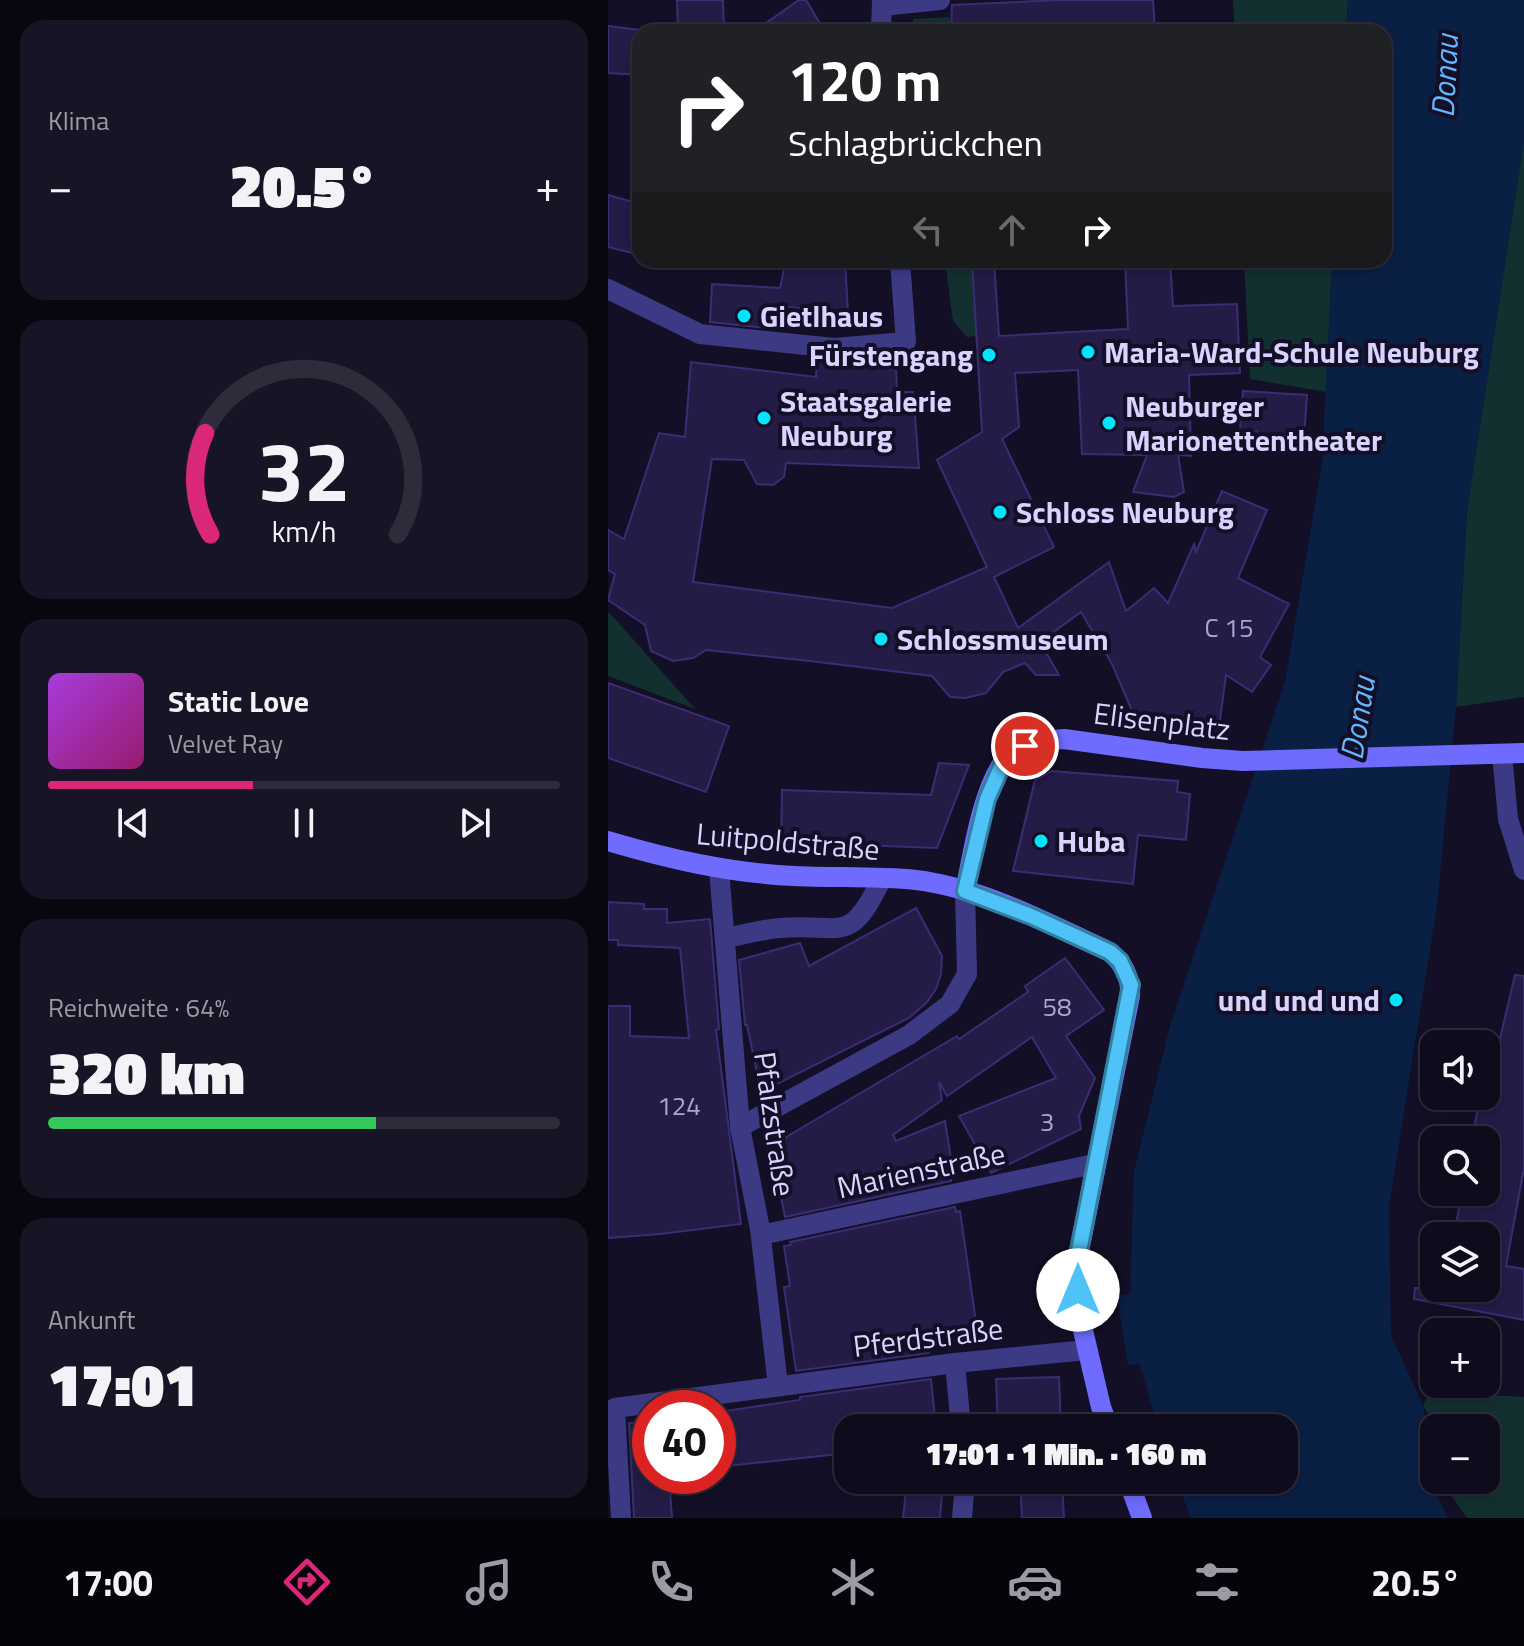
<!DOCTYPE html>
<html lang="de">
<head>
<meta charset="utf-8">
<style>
  body { margin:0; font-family:"Titillium Web",sans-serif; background:#171425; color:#f1f3f6; height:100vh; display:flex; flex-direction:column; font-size:30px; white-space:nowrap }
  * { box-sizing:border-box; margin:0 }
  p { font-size:26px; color:#9b9ba3 }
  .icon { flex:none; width:44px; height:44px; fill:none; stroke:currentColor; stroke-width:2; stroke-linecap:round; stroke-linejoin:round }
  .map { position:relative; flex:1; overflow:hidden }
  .side { display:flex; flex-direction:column; gap:20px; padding:20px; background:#08060f; width:608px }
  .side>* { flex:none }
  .hud { position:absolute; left:24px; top:24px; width:760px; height:244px; border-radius:24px; box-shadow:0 4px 12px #0003,0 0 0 2px #2e2b3b; background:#202124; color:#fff; overflow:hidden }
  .tools { position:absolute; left:812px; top:1030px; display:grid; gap:16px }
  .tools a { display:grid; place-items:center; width:80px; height:80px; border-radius:16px; background:#0e0b1c; box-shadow:0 4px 12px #0003,0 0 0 2px #2e2b3b; font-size:40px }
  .speed { position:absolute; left:24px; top:1390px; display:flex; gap:16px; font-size:40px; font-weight:700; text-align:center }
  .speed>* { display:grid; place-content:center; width:104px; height:104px; border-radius:50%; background:#0e0b1c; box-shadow:0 4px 12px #0003,0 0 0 2px #2e2b3b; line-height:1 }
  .speed .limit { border:12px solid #d22; background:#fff; color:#111 }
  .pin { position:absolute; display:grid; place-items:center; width:68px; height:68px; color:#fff; margin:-34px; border:4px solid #fff; border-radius:50%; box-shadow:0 2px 8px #0007 }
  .me { position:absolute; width:88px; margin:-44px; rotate:0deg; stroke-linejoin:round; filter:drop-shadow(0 0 6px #0008) }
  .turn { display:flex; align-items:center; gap:28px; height:168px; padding:0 24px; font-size:36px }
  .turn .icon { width:104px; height:104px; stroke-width:2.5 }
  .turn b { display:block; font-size:56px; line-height:68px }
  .lanes { display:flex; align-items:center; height:76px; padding:0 24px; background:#0003; justify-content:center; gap:40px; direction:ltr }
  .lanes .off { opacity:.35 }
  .big { font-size:60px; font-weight:800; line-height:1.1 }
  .side .card { flex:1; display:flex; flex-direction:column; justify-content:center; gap:12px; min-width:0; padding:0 28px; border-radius:24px; background:#171425 }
  .side .dial { align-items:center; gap:0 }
  .dial svg { height:208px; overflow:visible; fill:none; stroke:#2e2b3b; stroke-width:7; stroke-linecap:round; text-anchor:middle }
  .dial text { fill:#f1f3f6; stroke:none }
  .song { display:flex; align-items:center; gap:24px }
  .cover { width:96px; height:96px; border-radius:12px; background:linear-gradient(135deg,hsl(280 70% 55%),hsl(320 70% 35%)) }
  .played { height:8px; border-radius:4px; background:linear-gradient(90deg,#db2777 40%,#2e2b3b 40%) }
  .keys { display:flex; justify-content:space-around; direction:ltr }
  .heat { display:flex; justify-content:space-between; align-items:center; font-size:44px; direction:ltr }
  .charge { height:12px; border-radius:6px; background:linear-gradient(90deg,#34c759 64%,#2e2b3b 0) }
  .trip { position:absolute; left:226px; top:1414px; width:464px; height:80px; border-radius:24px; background:#0e0b1c; box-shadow:0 4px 12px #0003,0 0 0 2px #2e2b3b; font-weight:800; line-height:80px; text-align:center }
  .tabs { display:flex; height:128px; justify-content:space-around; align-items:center; background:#06040b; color:#9b9ba3 }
  .tabs .icon { width:56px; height:56px }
  .tabs .current { color:#db2777 }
  .tabs b { font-size:36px; color:#f1f3f6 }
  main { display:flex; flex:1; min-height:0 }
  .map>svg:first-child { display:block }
</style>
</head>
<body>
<main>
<section class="side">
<div class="card"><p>Klima</p>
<div class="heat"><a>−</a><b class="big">20.5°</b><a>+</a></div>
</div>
<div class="card dial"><svg viewBox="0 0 100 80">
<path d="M14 69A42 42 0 1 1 86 69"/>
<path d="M14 69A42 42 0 0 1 12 30" stroke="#db2777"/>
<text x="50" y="56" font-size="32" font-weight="700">32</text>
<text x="50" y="72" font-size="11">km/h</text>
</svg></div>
<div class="card">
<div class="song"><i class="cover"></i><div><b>Static Love</b><p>Velvet Ray</p></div></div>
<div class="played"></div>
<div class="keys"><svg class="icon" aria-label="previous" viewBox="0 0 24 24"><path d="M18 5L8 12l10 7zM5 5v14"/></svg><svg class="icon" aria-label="pause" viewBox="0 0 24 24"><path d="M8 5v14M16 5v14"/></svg><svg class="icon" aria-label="next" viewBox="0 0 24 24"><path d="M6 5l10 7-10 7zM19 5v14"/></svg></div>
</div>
<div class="card"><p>Reichweite · 64%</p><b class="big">320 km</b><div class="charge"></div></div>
<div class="card"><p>Ankunft</p><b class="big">17:01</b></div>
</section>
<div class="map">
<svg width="916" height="1518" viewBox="0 0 916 1518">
  <rect width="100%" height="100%" fill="#130f26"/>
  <g fill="#12302f">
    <polygon points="625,0 740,0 738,32 627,32"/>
    <polygon points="342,17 343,32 306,32 305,19"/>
    <polygon points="916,140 916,697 848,707 859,510"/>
    <polygon points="337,260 364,260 368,336 359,337 345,321"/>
    <polygon points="636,260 724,260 718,392 642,379"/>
    <polygon points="0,612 8,620 87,709 0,676"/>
    <polygon points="822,1392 916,1397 916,1518 859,1518 843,1495 841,1480 878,1480 878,1428 828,1428 815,1405"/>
  </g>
  <polygon fill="#0a1f44" points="740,0 916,0 916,140 859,510 848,707 829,906 781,1206 783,1335 815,1405 828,1494 840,1518 583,1518 568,1480 676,1480 676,1428 550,1428 532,1364 520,1365 509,1296 522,1294 526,1171 562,1026 677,682 714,463 724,260 776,260 776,32 738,32"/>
  <g fill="#241b47" stroke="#3b2d73" stroke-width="2">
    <polygon points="69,0 115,0 116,32 70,32"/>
    <polygon points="191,0 198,0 217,32 145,32"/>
    <polygon points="451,0 545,0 547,32 343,32 344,5"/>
    <polygon points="0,26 32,30 32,75 0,73"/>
    <polygon points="0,195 32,204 32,255 0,247"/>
    <polygon points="185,260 237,260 240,313 171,306 169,329 102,322 104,284 172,288 177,264 185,264"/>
    <polygon points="364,260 386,260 391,336 520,329 517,260 562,260 565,306 629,304 632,373 581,375 583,456 570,455 576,492 566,497 525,492 539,455 474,454 470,370 407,373 411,427 394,439 446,547 386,577 410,628 501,562 518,611 546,588 560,603 586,544 588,552 614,491 659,510 630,578 681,604 652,657 663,665 644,692 618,675 610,735 530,725 504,664 473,612 432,642 451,675 428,675 417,663 395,672 378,693 357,698 342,697 324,676 202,661 98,650 85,658 65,661 43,651 37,625 0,600 7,574 0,570 0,530 16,539 51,433 77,437 83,362 208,377 209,361 288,370 289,392 305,392 311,468 178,463 176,477 165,485 149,484 136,460 104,459 85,582 284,608 379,567 329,460 374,432"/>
    <polygon points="635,391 699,395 695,452 648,448 649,432 632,430"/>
    <polygon points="0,683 121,726 98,792 0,758"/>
    <polygon points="331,763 361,765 329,848 173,842 174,790 323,795"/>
    <polygon points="444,771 570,781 569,792 582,794 578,840 530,835 525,884 405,871 427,780"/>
    <polygon points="0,902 36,904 36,909 59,909 59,923 102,919 111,1029 108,1030 133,1224 52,1234 0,1238 0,1006 22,1006 22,1036 81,1038 72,948 10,945 10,940 0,940"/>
    <polygon points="308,908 334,956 333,974 328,989 319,1002 301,1018 153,1092 139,1025 137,1025 131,960 192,943 201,966"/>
    <polygon points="457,958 496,1010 458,1036 487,1078 471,1116 473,1129 383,1173 351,1116 448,1078 424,1037 339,1096 331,1082 334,1100 285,1135 288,1141 337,1121 345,1171 342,1171 343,1181 177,1217 163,1146 349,1036 351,1039 420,992 417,986"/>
    <polygon points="907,975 916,976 916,1168 898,1266 916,1269 916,1320 806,1299 807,1288 878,1288 878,1236 846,1236 854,1192 878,1192 878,1140 864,1140 872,1096 878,1096 878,1065 882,1042 891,1043"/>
    <polygon points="347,1207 348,1212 352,1211 370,1336 320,1343 321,1353 188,1371 176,1287 182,1286 176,1246 183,1245 182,1242"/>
    <polygon points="451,1377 453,1428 390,1428 388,1379"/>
    <polygon points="323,1379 328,1428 240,1428 240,1453 110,1467 110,1412 192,1400 192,1397"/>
    <polygon points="42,1422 42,1476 61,1476 64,1518 26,1518 21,1423"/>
    <polygon points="412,1480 454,1480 456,1518 414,1518"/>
    <polygon points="298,1490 334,1493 332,1518 295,1518"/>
  </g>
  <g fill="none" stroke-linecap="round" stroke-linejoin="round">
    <g stroke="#3d3a85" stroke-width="20">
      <polyline points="274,6 332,0"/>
      <polyline points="273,32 274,0"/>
      <polyline points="0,289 92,334 226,348 298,342 292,260"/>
      <polyline points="894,754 900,819 916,870"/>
      <polyline points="111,869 132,1127 152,1229 170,1386"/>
      <path d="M117,938C135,935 154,929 173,928C233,923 241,947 273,880"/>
      <polyline points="132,1127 301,1035 342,1004 359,974 357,891"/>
      <polyline points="153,1235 486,1164"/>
      <polyline points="347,1363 353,1428"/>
      <polyline points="13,1518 7,1408 347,1363 478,1350"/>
      <polyline points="354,1518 357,1480"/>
    </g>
    <g stroke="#6f6bff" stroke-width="20">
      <path d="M0,841C61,859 121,873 186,876C226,878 267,876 308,880C375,888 441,924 502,952C516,964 523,977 522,996L470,1256L474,1326L493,1407L501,1428"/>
      <path d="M357,891C365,854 373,796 394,764C407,745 435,740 456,739L594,758L635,761L916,753"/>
      <polyline points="520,1480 534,1518"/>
    </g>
  </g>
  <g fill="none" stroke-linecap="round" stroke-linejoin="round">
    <g stroke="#337fa1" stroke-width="20">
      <polyline id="route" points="417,746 395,763 379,799 357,891 423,916 502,952 512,961 523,985 470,1256 470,1290"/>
    </g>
    <use href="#route" stroke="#4fc3f7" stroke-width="14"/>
  </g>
  <g fill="#00e5ff" stroke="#130f26" stroke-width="3">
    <circle cx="136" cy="316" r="8"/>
    <circle cx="480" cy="352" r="8"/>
    <circle cx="381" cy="355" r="8"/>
    <circle cx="156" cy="418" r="8"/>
    <circle cx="501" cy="423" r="8"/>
    <circle cx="392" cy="512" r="8"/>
    <circle cx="273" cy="639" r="8"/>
    <circle cx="433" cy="841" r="8"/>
    <circle cx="788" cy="1000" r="8"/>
  </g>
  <g text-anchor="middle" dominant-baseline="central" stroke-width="8" stroke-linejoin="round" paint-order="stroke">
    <g font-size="26" fill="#aca6d1">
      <text x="621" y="627">C 15</text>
      <text x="449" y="1006">58</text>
      <text x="71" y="1105">124</text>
      <text x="439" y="1121">3</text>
    </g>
    <g font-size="30" font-weight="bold" fill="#d9d4ff" stroke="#130f26" text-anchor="start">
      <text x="152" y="316">Gietlhaus</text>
      <text x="496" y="352">Maria-Ward-Schule Neuburg</text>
      <text x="365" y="355" text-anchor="end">Fürstengang</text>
      <text x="172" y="401">Staatsgalerie<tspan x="172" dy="34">Neuburg</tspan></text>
      <text x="517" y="406">Neuburger<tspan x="517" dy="34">Marionettentheater</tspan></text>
      <text x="408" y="512">Schloss Neuburg</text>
      <text x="289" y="639">Schlossmuseum</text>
      <text x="449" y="841">Huba</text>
      <text x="772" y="1000" text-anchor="end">und und und</text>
    </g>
    <g font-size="30" fill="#d9d4ff" stroke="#130f26">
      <text transform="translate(554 721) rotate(7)">Elisenplatz</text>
      <text transform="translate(180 841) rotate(5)">Luitpoldstraße</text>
      <text transform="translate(167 1124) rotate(82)">Pfalzstraße</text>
      <text transform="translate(313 1170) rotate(-12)">Marienstraße</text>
      <text transform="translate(320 1337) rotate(-7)">Pferdstraße</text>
    </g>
    <g font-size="32" font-style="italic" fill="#62b6ff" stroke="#130f26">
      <text transform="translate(836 76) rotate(-87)">Donau</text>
      <text transform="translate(749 718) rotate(-81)">Donau</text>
    </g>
  </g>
</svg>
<div class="tools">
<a><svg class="icon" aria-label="sound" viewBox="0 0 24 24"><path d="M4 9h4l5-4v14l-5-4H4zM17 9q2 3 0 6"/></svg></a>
<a><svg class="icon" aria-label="search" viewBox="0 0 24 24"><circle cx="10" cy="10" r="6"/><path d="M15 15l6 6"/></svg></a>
<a><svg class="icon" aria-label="layers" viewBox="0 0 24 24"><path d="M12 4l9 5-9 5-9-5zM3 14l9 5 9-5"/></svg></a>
<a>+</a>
<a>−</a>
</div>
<div class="speed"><div class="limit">40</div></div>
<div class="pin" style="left:417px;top:746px;background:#d93025"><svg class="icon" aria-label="arrive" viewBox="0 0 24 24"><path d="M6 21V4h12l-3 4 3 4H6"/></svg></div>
<svg class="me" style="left:470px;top:1290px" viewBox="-20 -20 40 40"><circle r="19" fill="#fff"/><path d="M0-13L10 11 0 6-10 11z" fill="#4fc3f7"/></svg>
<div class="trip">17:01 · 1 Min. · 160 m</div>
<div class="hud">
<div class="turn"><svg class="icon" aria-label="right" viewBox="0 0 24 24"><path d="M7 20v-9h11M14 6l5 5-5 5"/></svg><div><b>120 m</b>Schlagbrückchen</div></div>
<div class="lanes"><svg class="icon off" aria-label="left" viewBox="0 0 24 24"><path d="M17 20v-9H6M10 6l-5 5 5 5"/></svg><svg class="icon off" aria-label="ahead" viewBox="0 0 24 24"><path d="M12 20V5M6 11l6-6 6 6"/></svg><svg class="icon" aria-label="right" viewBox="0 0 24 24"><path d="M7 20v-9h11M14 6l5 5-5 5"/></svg></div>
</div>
</div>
</main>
<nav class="tabs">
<b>17:00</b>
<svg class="icon current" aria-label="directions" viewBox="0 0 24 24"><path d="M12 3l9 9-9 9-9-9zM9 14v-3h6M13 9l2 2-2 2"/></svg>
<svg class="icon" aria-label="music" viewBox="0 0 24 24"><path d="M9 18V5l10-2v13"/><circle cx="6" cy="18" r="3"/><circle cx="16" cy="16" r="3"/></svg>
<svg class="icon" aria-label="phone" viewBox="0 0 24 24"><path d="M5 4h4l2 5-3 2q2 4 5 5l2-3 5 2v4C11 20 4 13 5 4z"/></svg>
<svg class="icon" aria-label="climate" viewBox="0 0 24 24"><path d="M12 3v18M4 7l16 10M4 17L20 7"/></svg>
<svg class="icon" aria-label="car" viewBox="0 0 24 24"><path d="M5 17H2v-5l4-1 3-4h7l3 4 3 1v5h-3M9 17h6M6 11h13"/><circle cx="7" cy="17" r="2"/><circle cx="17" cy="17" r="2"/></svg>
<svg class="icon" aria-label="filters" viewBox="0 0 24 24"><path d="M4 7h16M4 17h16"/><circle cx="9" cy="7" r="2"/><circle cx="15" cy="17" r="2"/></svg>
<b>20.5°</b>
</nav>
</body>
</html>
